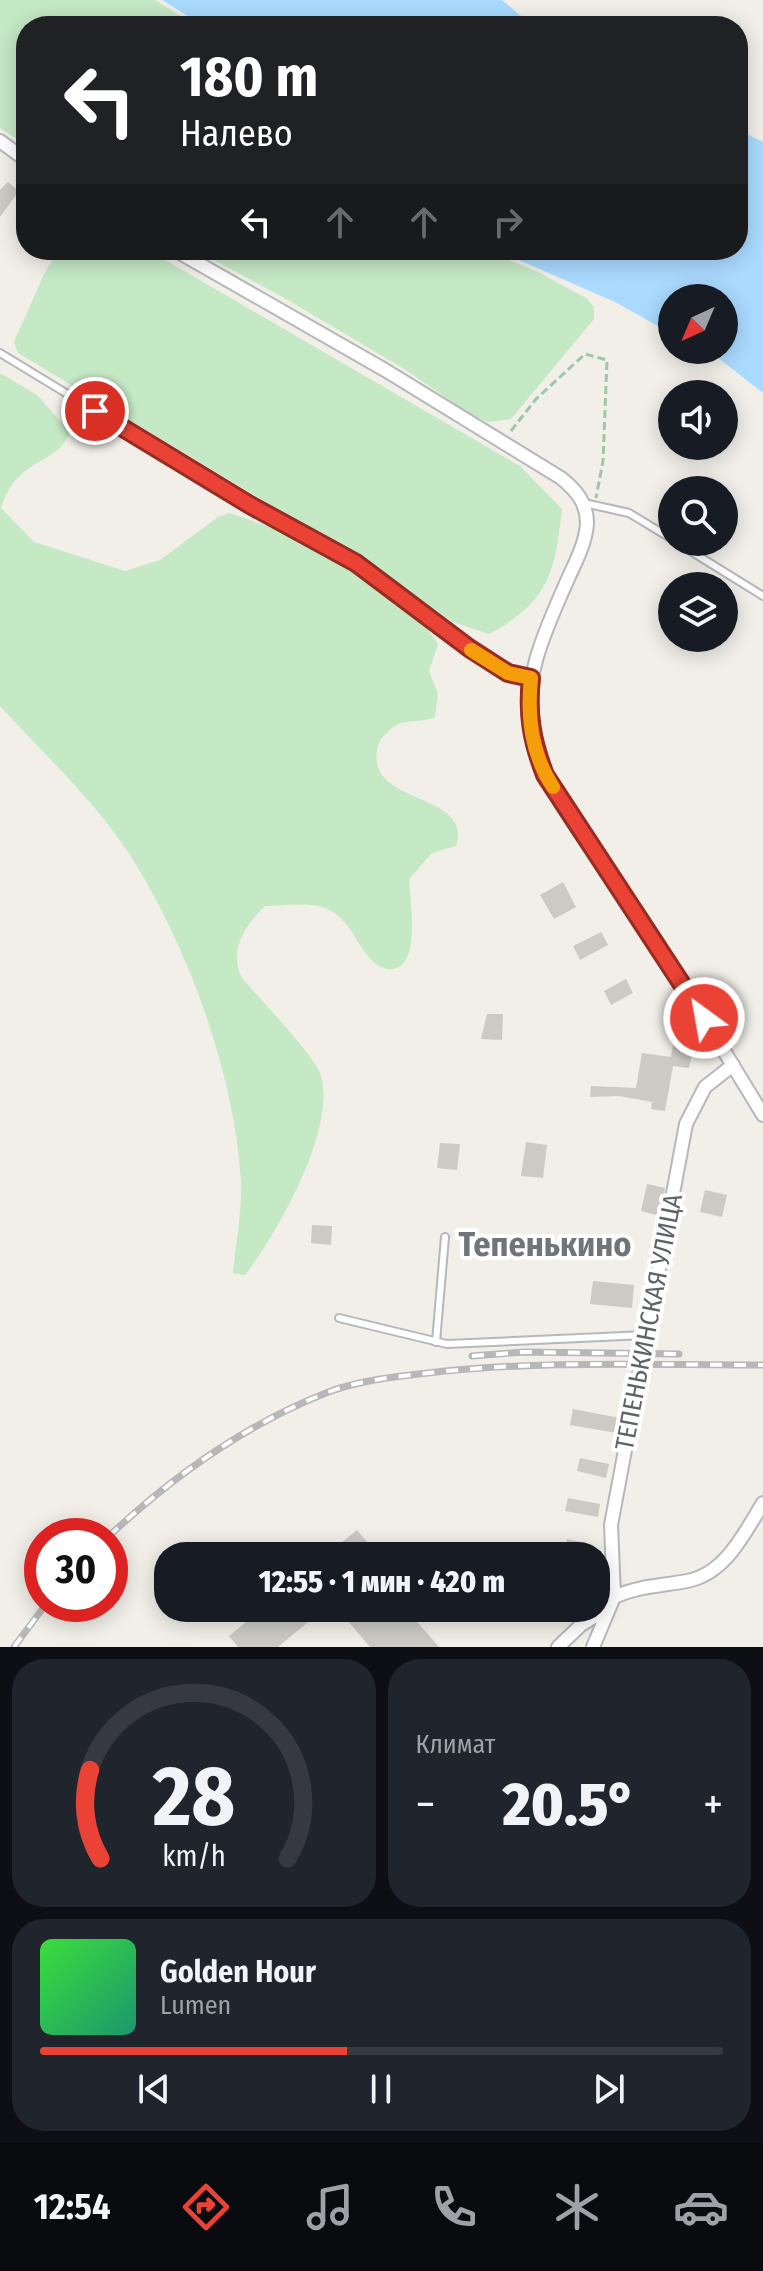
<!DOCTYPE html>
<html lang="ru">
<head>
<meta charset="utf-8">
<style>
  body { margin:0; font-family:"Fira Sans Condensed",sans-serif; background:#20242c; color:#f1f3f6; height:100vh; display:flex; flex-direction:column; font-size:30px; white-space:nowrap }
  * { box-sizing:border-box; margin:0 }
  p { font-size:26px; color:#9ea1a6 }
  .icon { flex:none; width:44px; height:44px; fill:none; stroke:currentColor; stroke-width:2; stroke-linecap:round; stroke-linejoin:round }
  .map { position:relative; height:1647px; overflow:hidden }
  .side { display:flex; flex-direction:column; gap:12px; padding:12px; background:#0d0f14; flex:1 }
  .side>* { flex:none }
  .hud { position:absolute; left:16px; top:16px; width:732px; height:244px; border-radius:32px; box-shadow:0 4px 20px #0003; background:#202124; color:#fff; overflow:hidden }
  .needle { width:52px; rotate:224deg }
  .tools { position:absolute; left:658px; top:284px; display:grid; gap:16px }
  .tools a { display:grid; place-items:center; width:80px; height:80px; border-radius:50%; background:#171b24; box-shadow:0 4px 20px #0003; font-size:40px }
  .speed { position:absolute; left:24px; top:1518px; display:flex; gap:16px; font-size:40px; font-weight:700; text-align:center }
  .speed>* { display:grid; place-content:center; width:104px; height:104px; border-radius:50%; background:#171b24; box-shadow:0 4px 20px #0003; line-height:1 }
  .speed .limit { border:12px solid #d22; background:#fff; color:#111 }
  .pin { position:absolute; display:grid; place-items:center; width:68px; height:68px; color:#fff; margin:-34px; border:4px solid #fff; border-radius:50%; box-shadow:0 2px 8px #0007 }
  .me { position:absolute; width:88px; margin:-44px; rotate:328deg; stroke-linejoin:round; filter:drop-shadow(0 0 6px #0008) }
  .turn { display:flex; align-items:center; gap:28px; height:168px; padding:0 32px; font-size:36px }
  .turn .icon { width:104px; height:104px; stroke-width:2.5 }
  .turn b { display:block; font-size:56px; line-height:68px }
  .lanes { display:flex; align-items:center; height:76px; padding:0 32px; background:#0003; justify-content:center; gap:40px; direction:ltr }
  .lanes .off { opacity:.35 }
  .big { font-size:60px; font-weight:800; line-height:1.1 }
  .side .widget { flex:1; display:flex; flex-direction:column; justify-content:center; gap:12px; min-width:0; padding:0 28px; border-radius:32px; background:#20242c }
  .side .dial { align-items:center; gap:0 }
  .dial svg { height:208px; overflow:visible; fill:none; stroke:#363941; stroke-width:7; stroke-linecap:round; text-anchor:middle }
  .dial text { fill:#f1f3f6; stroke:none }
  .song { display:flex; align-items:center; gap:24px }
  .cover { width:96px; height:96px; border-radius:12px; background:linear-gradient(135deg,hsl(120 70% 55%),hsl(160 70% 35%)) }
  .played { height:8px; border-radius:4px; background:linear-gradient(90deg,#ea4335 45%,#363941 45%) }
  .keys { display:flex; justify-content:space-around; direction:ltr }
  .heat { display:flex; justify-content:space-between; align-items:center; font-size:44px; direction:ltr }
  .side .tiles { flex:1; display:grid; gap:12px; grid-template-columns:1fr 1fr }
  .widget:last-child { grid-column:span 2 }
  .trip { position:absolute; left:154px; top:1542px; width:456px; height:80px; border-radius:32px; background:#171b24; box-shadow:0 4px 20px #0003; font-weight:800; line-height:80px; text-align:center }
  .tab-bar { display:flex; height:128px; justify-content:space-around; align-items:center; background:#090b0e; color:#9ea1a6 }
  .tab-bar .icon { width:56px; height:56px }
  .tab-bar .on { color:#ea4335 }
  .tab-bar b { font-size:36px; color:#f1f3f6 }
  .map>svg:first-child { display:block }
</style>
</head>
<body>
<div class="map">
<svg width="763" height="1647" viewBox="0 0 763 1647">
  <rect width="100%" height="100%" fill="#f1efe8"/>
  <g fill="#c5e8c5">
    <polygon points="0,0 155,0 197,26 26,26 26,145 0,128"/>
    <path d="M59,250H148L520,466L562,509C555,572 549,602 489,634L453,622L366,562L18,353L14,342L45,272Z"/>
    <polygon points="195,250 485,250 538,272 586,298 594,307 594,319 511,419 488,422 465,411 406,370 286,299"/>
    <path d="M0,373L37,395L70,432C56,467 18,455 1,508L34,542L125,571L160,560L218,517L230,513L287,533L381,584L418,615L438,644L429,671L438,694L435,717C423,723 410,719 399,724C391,727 380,738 378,746C362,807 474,790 456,846L432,853L409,879C410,901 421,965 393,969C386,970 381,968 376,964C360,951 353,927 337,915C319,899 287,906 265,906C245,926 228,950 242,978C259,998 312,1053 320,1073C339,1125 277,1234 245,1275L233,1273C236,1243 242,1212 241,1182C235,1074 187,943 128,852C93,799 43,753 0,706Z"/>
  </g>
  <g fill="#aadaff">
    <polygon points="162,0 502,0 533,26 204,26"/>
    <polygon points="738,130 763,142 763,393 708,350 724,350 724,298 672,298 672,334 615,302 496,250 738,250"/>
  </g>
  <g fill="#cccac5">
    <polygon points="8,182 19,191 0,217 0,190"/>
    <polygon points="563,882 576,907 554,919 540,895"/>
    <polygon points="601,932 608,945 580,960 573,946"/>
    <polygon points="626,979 633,993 611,1005 604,991"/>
    <polygon points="487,1014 503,1014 502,1040 481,1039"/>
    <polygon points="673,1045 693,1049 689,1068 673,1066 665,1111 651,1109 652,1102 619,1096 590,1097 591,1086 636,1088 642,1053 671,1057"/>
    <polygon points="526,1142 547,1145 543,1178 521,1176"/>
    <polygon points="440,1143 460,1144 457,1170 437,1168"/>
    <polygon points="647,1184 665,1188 660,1216 641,1211"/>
    <polygon points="705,1190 727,1195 722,1217 700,1212"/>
    <polygon points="312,1225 332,1226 331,1245 311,1243"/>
    <polygon points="593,1281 634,1285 632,1308 590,1304"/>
    <polygon points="573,1409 620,1418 617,1433 570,1425"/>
    <polygon points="580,1458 609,1464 606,1478 577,1471"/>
    <polygon points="568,1498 600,1504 598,1517 565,1511"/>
    <polygon points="357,1530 379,1556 325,1556"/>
    <polygon points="567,1539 594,1545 591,1556 564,1556"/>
    <polygon points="263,1608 325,1608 278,1647 238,1647 229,1636"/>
    <polygon points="361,1608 405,1608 439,1647 370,1647 347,1620"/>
  </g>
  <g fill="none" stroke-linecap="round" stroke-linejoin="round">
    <g stroke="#b5b8bc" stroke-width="10">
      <g id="lane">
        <polyline points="0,353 250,505 356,563 469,648 508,673 531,678"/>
        <polyline points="584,503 629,513 672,539"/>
        <polyline points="676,542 763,596"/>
        <polyline points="339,1318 447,1344 646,1335"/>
        <polyline points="436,1342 445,1237"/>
      </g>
    </g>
    <g stroke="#b5b8bc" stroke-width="16">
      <g id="street">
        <polyline points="0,141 26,160"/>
        <path d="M175,250L385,370L561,478C576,490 587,503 587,523C586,543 575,563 567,581C546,629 522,678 531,731C541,792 610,871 645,924C685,986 724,1051 763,1115"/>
        <polyline points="614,1597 611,1525 686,1124 705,1087 733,1065"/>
        <polyline points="558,1647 581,1625 605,1610"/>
        <path d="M593,1647L614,1597C638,1586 661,1586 687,1581C725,1574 744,1534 763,1503"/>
      </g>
    </g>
    <polyline stroke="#9cc7a9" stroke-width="3" stroke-dasharray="8 4" stroke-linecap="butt" points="511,431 536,399 585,354 607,360 603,461 596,498"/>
    <use href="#lane" stroke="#fff" stroke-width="6"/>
    <use href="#street" stroke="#fff" stroke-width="12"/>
    <g stroke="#b6b7b8" stroke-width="7">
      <g id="rail">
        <polyline points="472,1356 524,1352 679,1354"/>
        <path d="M109,1536C171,1478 242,1427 321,1395C353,1381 393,1377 428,1373C539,1360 652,1365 763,1365"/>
        <polyline points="14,1647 46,1604"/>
      </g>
    </g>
    <use href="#rail" stroke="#fff" stroke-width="4" stroke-dasharray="12" stroke-linecap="butt"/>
  </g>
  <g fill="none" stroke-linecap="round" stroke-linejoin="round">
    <g stroke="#982c22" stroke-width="20">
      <path id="route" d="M95,411L250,505L356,563L469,648L508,673L531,678C527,715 532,741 545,775L704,1018"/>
    </g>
    <use href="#route" stroke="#ea4335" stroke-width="14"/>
    <path stroke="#f59e0b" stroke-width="14" d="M471,650L508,673L531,678C527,718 531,753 553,787"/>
  </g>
  <g text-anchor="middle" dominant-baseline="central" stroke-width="8" stroke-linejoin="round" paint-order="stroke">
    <g font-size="26" fill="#5f6368" stroke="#fff">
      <text transform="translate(649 1322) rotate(-79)">ТЕПЕНЬКИНСКАЯ УЛИЦА</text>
    </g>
    <g font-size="34" font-weight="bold" fill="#70757a" stroke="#fff">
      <text x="545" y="1244">Тепенькино</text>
    </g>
  </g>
</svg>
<div class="tools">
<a><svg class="needle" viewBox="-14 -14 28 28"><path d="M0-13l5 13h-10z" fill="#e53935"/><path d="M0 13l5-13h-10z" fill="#9ea1a6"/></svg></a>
<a><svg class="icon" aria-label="sound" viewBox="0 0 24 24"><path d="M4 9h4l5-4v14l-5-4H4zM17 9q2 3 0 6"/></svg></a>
<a><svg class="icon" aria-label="search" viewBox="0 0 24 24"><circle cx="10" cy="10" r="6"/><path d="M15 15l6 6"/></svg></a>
<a><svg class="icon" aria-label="layers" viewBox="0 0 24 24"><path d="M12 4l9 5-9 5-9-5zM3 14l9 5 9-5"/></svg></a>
</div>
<div class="speed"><div class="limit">30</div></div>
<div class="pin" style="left:95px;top:411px;background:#d93025"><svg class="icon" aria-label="arrive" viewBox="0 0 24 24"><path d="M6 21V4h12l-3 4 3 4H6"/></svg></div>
<svg class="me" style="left:704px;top:1018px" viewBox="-20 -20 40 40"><circle r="17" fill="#ea4335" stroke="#fff" stroke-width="3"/><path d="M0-11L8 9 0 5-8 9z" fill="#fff"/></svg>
<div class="trip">12:55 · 1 мин · 420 m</div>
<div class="hud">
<div class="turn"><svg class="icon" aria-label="left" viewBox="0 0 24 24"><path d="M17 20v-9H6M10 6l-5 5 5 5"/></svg><div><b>180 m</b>Налево</div></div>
<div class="lanes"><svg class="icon" aria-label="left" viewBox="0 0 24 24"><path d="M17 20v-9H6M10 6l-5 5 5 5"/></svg><svg class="icon off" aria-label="ahead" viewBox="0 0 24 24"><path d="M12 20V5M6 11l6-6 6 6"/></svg><svg class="icon off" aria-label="ahead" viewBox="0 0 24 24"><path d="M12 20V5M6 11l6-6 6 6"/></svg><svg class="icon off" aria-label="right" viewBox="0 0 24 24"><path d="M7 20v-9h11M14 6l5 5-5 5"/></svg></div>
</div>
</div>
<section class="side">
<div class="tiles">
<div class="widget dial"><svg viewBox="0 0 100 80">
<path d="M14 69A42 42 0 1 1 86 69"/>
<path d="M14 69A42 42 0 0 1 10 35" stroke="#ea4335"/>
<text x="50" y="56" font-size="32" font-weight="700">28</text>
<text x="50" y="72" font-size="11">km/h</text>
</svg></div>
<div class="widget"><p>Климат</p>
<div class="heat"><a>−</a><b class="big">20.5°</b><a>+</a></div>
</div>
<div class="widget">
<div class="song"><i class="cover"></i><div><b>Golden Hour</b><p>Lumen</p></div></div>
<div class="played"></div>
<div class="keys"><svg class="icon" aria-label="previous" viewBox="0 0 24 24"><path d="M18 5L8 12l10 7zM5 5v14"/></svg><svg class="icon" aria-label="pause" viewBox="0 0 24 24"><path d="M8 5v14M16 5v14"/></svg><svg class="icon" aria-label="next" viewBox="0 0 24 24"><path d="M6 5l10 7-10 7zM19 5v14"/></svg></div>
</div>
</div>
</section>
<nav class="tab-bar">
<b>12:54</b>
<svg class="icon on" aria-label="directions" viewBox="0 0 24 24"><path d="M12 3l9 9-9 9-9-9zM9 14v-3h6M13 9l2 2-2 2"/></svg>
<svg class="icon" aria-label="music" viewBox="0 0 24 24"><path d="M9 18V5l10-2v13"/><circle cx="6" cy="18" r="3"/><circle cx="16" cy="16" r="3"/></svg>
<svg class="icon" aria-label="phone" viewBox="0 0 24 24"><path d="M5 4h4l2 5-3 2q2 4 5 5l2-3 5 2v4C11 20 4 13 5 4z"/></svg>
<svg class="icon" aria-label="climate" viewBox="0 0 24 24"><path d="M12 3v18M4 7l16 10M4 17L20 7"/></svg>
<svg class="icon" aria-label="car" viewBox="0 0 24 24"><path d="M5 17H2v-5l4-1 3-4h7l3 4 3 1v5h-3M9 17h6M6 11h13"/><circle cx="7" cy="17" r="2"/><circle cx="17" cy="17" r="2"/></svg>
</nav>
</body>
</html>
